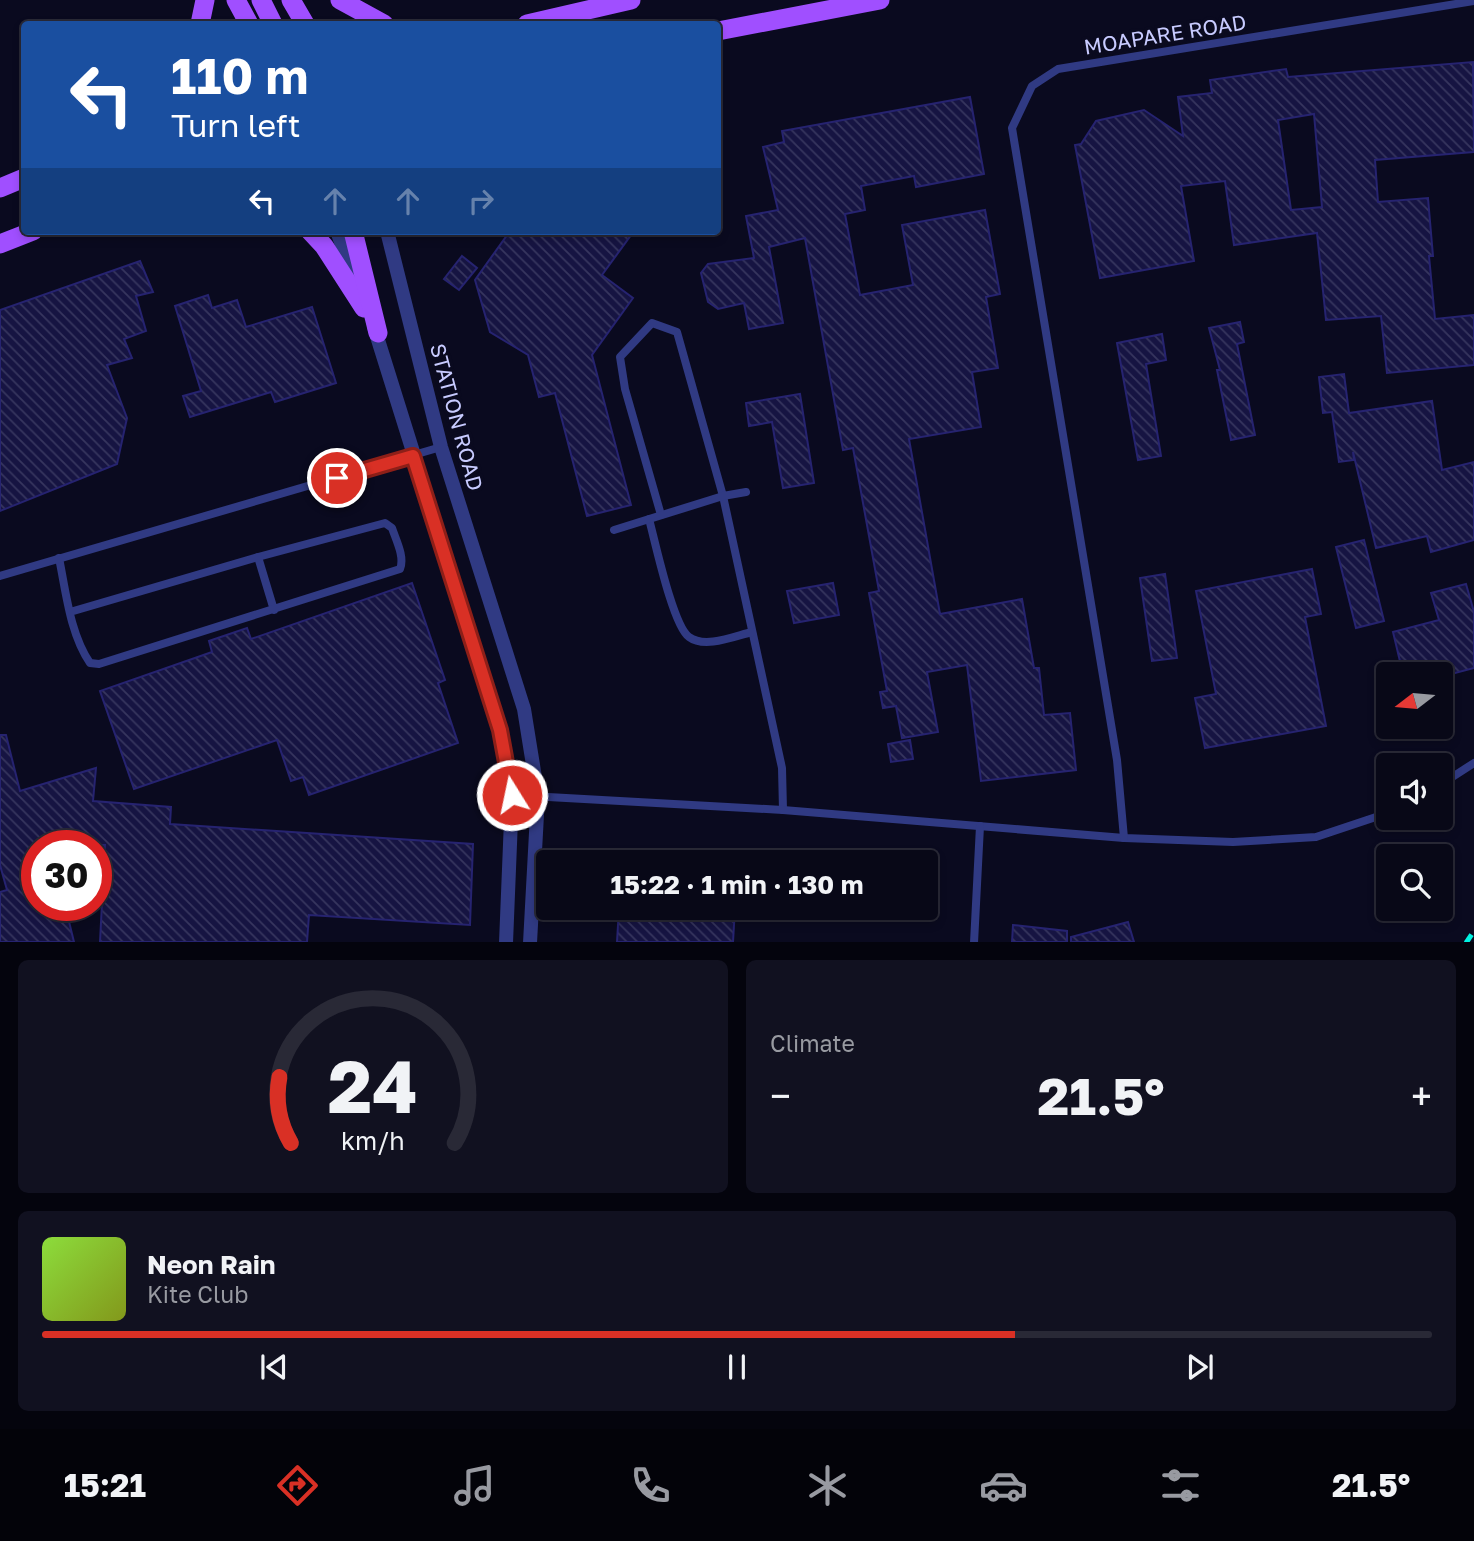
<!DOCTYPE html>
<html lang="en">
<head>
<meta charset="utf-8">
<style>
  body { margin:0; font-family:"Golos Text",sans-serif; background:#111120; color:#f1f3f6; height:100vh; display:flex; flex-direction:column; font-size:26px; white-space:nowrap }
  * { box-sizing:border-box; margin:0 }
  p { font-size:23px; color:#989aa1 }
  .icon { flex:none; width:38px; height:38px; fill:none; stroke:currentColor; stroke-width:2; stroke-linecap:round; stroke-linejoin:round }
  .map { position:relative; height:942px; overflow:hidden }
  .sheet { display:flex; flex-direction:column; gap:18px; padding:18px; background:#04040d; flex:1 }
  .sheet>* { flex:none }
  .top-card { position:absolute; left:21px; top:21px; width:700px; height:214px; border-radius:7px; box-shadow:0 4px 10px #0003,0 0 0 2px #292936; background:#1a4fa0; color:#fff; overflow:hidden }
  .needle { width:46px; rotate:254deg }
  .controls { position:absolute; left:1376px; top:662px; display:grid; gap:14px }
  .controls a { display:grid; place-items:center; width:77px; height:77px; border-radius:7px; background:#080817; box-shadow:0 4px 10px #0003,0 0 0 2px #292936; font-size:35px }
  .speed { position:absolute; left:21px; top:830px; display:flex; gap:14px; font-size:35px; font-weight:700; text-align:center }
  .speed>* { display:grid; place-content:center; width:91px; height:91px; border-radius:50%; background:#080817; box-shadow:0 4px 10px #0003,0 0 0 2px #292936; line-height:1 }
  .speed .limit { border:10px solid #d22; background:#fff; color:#111 }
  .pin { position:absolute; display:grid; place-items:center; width:60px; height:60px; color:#fff; margin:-30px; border:4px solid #fff; border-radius:50%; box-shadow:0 2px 7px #0007 }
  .me { position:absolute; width:77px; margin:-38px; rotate:350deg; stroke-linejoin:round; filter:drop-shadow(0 0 5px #0008) }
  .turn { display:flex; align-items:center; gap:24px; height:147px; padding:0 35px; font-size:32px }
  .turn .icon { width:91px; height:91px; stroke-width:2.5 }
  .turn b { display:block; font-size:49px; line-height:60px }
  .lanes { display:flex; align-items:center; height:66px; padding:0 35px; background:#0003; justify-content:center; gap:35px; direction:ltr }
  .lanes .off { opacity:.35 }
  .big { font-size:52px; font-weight:700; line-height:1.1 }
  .sheet .widget { flex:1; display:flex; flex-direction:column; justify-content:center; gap:10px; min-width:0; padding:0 24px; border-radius:10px; background:#111120 }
  .sheet .dial { align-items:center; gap:0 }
  .dial svg { height:182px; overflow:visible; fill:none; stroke:#292936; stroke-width:7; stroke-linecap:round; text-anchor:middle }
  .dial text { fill:#f1f3f6; stroke:none }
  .song { display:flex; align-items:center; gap:21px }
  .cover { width:84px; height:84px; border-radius:10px; background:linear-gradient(135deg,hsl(90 70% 55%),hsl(70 70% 35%)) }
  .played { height:7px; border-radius:4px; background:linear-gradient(90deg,#d93025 70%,#292936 70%) }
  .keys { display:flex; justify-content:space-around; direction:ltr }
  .heat { display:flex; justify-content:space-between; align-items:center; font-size:38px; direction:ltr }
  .sheet .tiles { flex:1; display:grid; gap:18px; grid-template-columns:1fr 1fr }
  .widget:last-child { grid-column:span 2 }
  .trip { position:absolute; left:536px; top:850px; width:402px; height:70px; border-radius:7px; background:#080817; box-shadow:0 4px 10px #0003,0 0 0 2px #292936; font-weight:700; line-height:70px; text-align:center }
  .dock { display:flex; height:112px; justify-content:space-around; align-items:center; background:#030309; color:#989aa1 }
  .dock .icon { width:49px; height:49px }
  .dock .on { color:#d93025 }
  .dock b { font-size:32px; color:#f1f3f6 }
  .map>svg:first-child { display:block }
</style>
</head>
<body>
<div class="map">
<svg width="1474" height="943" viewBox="0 0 1474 943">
  <defs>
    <pattern id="building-back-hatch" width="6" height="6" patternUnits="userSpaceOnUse" patternTransform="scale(1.75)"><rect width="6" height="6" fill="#161442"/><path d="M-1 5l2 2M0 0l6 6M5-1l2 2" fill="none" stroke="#36355e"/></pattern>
  </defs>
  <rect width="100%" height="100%" fill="#0a0a1f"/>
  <g fill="url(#building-back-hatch)" stroke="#262370" stroke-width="2" fill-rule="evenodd">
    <path d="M1473,62L1474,152L1375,160L1378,202L1428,198L1433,256H1429L1435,319L1474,315V365L1387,373L1381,316L1326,320L1317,233L1234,245L1225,181L1181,186L1194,261L1100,278L1075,145L1081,144L1096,121L1144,110L1183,136L1178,97L1212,93L1210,80L1286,69L1288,77ZM1314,114L1322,207L1291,210L1278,120Z"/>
    <polygon points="970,97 984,174 916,187 914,176 861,186 865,210 845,214 860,295 913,285 902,225 985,210 1000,294 986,297 998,368 972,372 981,427 909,439 940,614 1022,599 1034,668 1039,668 1044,715 1070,713 1076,770 981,781 967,665 927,672 938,732 902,738 896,706 883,708 880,692 887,691 869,593 879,591 853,448 843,450 805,238 769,247 783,323 749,329 744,303 718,309 708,302 701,273 708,264 754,258 746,216 778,210 763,147 784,142 782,131"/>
    <polygon points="510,231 634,231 602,275 633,298 592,355 631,505 587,516 555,393 539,397 528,355 490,332 475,280"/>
    <polygon points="462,256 477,268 459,290 444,279"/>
    <polygon points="140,261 153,292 136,296 146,331 124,339 132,358 107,365 127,418 117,464 0,511 0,310"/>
    <polygon points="208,295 212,308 237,300 246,327 312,307 336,383 275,402 271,392 190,417 183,396 201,391 175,306"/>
    <polygon points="1240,322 1244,342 1237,344 1255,435 1231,440 1217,370 1220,370 1209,328"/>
    <polygon points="1162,334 1166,360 1146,364 1161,456 1138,460 1117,343"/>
    <polygon points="1344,374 1349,413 1432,401 1442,470 1474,462 1474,540 1431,552 1427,536 1376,548 1353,452 1354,460 1339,462 1332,412 1323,413 1319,377"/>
    <polygon points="800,394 814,483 783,488 772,422 749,426 746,403"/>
    <polygon points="1364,540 1384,621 1356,628 1336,547"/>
    <polygon points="1312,569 1321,614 1305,617 1326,726 1205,748 1195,698 1216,694 1196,591"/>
    <polygon points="1165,574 1177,658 1152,661 1140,578"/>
    <polygon points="412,583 445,680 438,683 458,743 309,795 303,777 291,781 277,740 134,789 100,691 212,652 209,641 247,628 251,639"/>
    <polygon points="833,583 839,615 794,623 787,591"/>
    <polygon points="1466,584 1474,612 1474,668 1440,677 1440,674 1403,674 1393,632 1439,620 1431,593"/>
    <polygon points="0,735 6,735 20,791 96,768 93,801 171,807 170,824 473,844 470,925 309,915 307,942 100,942 105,845 37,845 37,905 65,905 74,942 0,942 0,892 7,890 0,865"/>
    <polygon points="910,740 913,759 891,762 888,744"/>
    <polygon points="619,908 735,908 733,942 617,942"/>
    <polygon points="1128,922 1134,942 1071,942 1071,937"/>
    <polygon points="1013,925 1067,931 1067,942 1012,942"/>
  </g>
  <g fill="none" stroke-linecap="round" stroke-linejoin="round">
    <g stroke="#303a83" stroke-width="8">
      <polyline points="661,515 625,389 620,357 652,323 677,332 723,496 782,768 783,810"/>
      <path d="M649,519C655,541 673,626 689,637C705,649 735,636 752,632"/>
      <polyline points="614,530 723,496 746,492"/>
      <polyline points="258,557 274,610"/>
      <path d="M59,558C66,592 70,634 90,663L99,664L400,569C405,557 396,540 392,528L385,523L258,557L70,612"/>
      <polyline points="0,576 441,447"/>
      <polyline points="1440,785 1474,763"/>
      <polyline points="512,795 783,810 1124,838 1233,842 1316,837 1388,813"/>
      <polyline points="1124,838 1117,760 1012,128 1032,86 1058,69 1474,1"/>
      <polyline points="974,943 980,826"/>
    </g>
    <g stroke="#303a83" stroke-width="14">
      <polyline points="337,231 357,286"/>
      <polyline points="387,231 441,447 524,709 538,796 530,943"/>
      <polyline points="374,327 500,730 512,795 506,943"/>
    </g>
    <g stroke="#a04fff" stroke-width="19">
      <polyline points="236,0 249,24"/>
      <polyline points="261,0 273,24"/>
      <polyline points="291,0 305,24"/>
      <polyline points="340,0 384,24"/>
      <polyline points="200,24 205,0"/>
      <polyline points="527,24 631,0"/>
      <polyline points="718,31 880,0"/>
      <polyline points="0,188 24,178"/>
      <polyline points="310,231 324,246 364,308"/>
      <polyline points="353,231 378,333"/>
      <polyline points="0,244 33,231"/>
    </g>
    <polyline stroke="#00f3e2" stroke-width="5" stroke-dasharray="10 9" stroke-linecap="butt" points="1466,943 1474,931"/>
  </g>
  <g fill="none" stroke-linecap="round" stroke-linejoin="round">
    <g stroke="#8d1f18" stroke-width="18">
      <polyline id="route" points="337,478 413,456 500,730 512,795"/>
    </g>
    <use href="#route" stroke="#d93025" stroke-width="12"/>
  </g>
  <g text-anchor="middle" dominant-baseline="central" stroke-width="7" stroke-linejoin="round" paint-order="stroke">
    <g font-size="21" fill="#c8cbff" stroke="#0a0a1f">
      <text transform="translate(1165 34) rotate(-9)">MOAPARE ROAD</text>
      <text transform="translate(457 417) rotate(75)">STATION ROAD</text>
    </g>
  </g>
</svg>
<div class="controls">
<a><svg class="needle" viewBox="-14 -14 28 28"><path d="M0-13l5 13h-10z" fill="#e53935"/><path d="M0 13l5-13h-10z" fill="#989aa1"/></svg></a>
<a><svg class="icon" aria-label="sound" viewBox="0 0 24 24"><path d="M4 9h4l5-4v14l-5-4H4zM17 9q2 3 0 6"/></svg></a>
<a><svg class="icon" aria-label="search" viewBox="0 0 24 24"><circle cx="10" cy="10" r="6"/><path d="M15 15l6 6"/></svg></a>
</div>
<div class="speed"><div class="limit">30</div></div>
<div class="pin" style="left:337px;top:478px;background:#d93025"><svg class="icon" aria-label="arrive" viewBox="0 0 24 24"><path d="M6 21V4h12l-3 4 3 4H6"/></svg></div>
<svg class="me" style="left:512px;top:795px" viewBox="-20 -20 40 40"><circle r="17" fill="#d93025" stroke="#fff" stroke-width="3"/><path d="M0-11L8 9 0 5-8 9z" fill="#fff"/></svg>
<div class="trip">15:22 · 1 min · 130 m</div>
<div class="top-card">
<div class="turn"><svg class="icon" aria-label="left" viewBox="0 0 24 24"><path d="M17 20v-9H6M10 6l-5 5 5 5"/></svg><div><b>110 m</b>Turn left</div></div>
<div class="lanes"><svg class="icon" aria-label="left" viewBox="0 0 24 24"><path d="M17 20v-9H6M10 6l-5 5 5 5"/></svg><svg class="icon off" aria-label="ahead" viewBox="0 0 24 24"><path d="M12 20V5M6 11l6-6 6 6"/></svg><svg class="icon off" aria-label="ahead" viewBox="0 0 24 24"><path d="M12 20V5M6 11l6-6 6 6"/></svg><svg class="icon off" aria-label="right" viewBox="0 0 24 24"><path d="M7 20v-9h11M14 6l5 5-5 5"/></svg></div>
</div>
</div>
<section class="sheet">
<div class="tiles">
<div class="widget dial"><svg viewBox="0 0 100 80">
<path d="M14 69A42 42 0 1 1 86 69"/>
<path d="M14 69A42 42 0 0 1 9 40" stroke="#d93025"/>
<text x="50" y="56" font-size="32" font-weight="700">24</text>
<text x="50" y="72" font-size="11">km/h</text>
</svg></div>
<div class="widget"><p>Climate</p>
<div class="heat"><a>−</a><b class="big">21.5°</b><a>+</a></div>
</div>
<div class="widget">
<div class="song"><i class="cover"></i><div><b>Neon Rain</b><p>Kite Club</p></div></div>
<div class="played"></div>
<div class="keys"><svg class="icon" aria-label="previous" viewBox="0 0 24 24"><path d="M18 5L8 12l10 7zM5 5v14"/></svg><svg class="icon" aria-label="pause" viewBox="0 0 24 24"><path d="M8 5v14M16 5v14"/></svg><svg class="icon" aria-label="next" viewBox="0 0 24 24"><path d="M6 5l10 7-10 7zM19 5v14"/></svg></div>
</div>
</div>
</section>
<nav class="dock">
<b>15:21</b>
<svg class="icon on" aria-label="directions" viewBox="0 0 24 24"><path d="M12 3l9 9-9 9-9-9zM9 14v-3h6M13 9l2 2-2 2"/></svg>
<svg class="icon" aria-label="music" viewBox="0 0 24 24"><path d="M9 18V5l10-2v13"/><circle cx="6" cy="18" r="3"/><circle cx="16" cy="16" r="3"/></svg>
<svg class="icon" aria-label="phone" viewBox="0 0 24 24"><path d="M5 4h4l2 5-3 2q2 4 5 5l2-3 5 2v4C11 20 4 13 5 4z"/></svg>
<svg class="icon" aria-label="climate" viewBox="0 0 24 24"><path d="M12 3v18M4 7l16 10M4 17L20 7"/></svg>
<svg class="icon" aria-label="car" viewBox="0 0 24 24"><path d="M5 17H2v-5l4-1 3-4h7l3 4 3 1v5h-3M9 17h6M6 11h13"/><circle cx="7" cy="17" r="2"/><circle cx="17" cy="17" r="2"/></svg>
<svg class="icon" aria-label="filters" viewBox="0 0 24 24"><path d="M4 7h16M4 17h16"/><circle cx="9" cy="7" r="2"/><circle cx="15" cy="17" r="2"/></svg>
<b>21.5°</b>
</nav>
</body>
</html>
